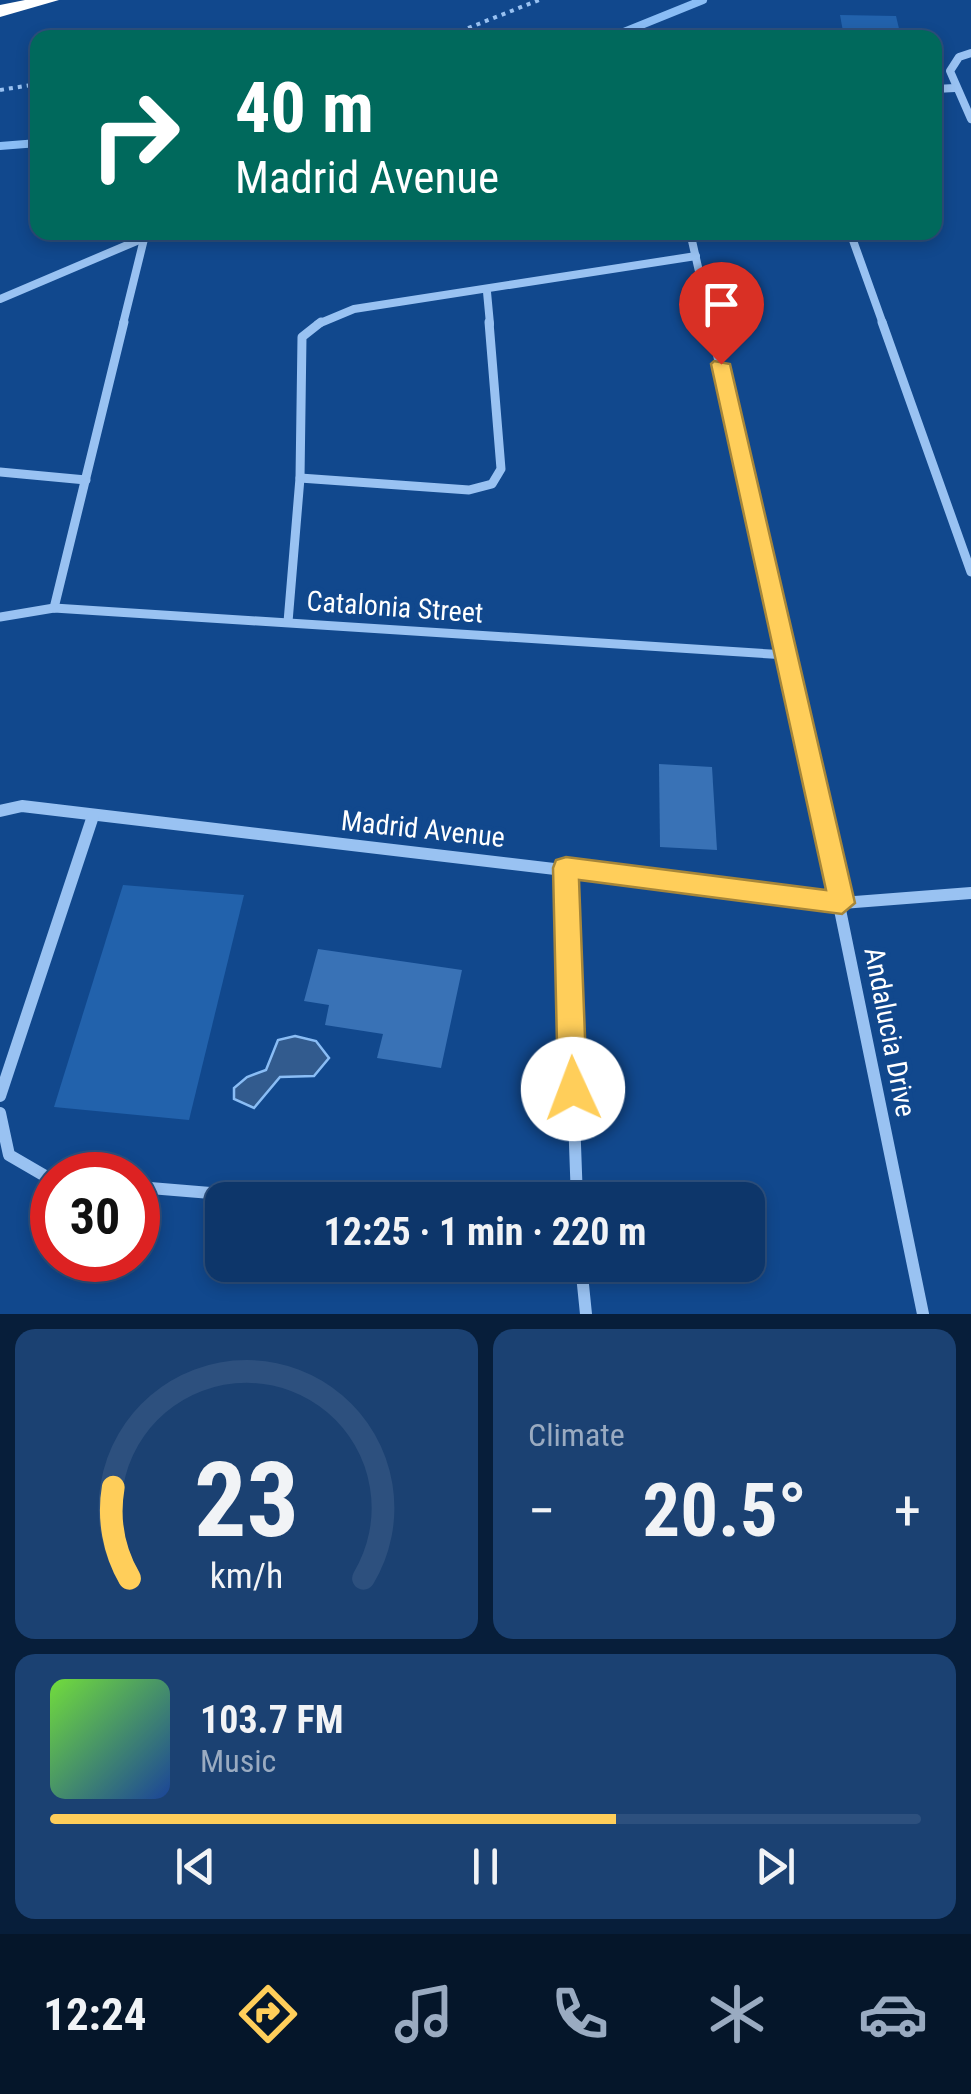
<!DOCTYPE html>
<html lang="en">
<head>
<meta charset="utf-8">
<style>
  body { margin:0; font-family:"Roboto Condensed",sans-serif; background:#1b4172; color:#f1f3f6; height:100vh; display:flex; flex-direction:column; font-size:38px; white-space:nowrap }
  * { box-sizing:border-box; margin:0 }
  p { font-size:32px; color:#9aabc1 }
  .icon { flex:none; width:55px; height:55px; fill:none; stroke:currentColor; stroke-width:2; stroke-linecap:round; stroke-linejoin:round }
  .map { position:relative; height:1314px; overflow:hidden }
  .side { display:flex; flex-direction:column; gap:15px; padding:15px; background:#071e3a; flex:1 }
  .side>* { flex:none }
  .guide { position:absolute; left:30px; top:30px; width:912px; height:210px; border-radius:20px; box-shadow:0 5px 15px #0003,0 0 0 2px #2d507e; background:#00695c; color:#fff; overflow:hidden }
  .speed { position:absolute; left:30px; top:1152px; display:flex; gap:20px; font-size:50px; font-weight:700; text-align:center }
  .speed>* { display:grid; place-content:center; width:130px; height:130px; border-radius:50%; background:#0d366a; box-shadow:0 5px 15px #0003,0 0 0 2px #2d507e; line-height:1 }
  .speed .limit { border:15px solid #d22; background:#fff; color:#111 }
  .pin { position:absolute; display:grid; place-items:center; width:85px; height:85px; color:#fff; margin:-102px -42px; border-radius:50% 50% 50% 0; rotate:-45deg; box-shadow:0 0 10px #0007 }
  .pin .icon { rotate:45deg }
  .me { position:absolute; width:110px; margin:-55px; rotate:358deg; stroke-linejoin:round; filter:drop-shadow(0 0 8px #0008) }
  .turn { display:flex; align-items:center; gap:35px; height:210px; padding:0 40px; font-size:45px }
  .turn .icon { width:130px; height:130px; stroke-width:2.5 }
  .turn b { display:block; font-size:70px; line-height:85px }
  .big { font-size:75px; font-weight:700; line-height:1.1 }
  .side .card { flex:1; display:flex; flex-direction:column; justify-content:center; gap:15px; min-width:0; padding:0 35px; border-radius:20px; background:#1b4172 }
  .side .dial { align-items:center; gap:0 }
  .dial svg { height:260px; overflow:visible; fill:none; stroke:#2d507e; stroke-width:7; stroke-linecap:round; text-anchor:middle }
  .dial text { fill:#f1f3f6; stroke:none }
  .song { display:flex; align-items:center; gap:30px }
  .cover { width:120px; height:120px; border-radius:15px; background:linear-gradient(135deg,hsl(100 70% 55%),hsl(220 70% 35%)) }
  .played { height:10px; border-radius:5px; background:linear-gradient(90deg,#ffce5a 65%,#2d507e 65%) }
  .keys { display:flex; justify-content:space-around; direction:ltr }
  .heat { display:flex; justify-content:space-between; align-items:center; font-size:55px; direction:ltr }
  .side .tiles { flex:1; display:grid; gap:15px; grid-template-columns:1fr 1fr }
  .card:last-child { grid-column:span 2 }
  .trip { position:absolute; left:205px; top:1182px; width:560px; height:100px; border-radius:20px; background:#0d366a; box-shadow:0 5px 15px #0003,0 0 0 2px #2d507e; font-weight:700; line-height:100px; text-align:center }
  .tab-bar { display:flex; height:160px; justify-content:space-around; align-items:center; background:#05162a; color:#9aabc1 }
  .tab-bar .icon { width:70px; height:70px }
  .tab-bar .active { color:#ffce5a }
  .tab-bar b { font-size:45px; color:#f1f3f6 }
  .map>svg:first-child { display:block }
</style>
</head>
<body>
<div class="map">
<svg width="971" height="1314" viewBox="0 0 971 1314">
  <rect width="100%" height="100%" fill="#11488d"/>
  <g fill="#2262ac">
    <polygon points="840,15 896,16 901,37 844,37"/>
    <polygon points="123,885 244,895 189,1120 54,1107"/>
  </g>
  <polygon fill="#325b8e" stroke="#8abdf5" stroke-width="2.5" points="295,1036 316,1041 329,1058 314,1076 280,1077 254,1108 234,1099 234,1088 247,1077 266,1070 278,1040"/>
  <g fill="none" stroke-linecap="round" stroke-linejoin="round">
    <g stroke="#8abdf5" stroke-width="8">
      <polyline points="609,38 703,0"/>
      <polyline points="0,146 38,143"/>
    </g>
  </g>
  <g fill="#3972b6">
    <polygon points="659,764 712,767 717,850 660,847"/>
    <polygon points="318,949 462,970 441,1068 377,1058 383,1034 325,1025 329,1005 304,1001"/>
  </g>
  <g fill="none" stroke-linecap="round" stroke-linejoin="round">
    <g stroke="#99c2f2" stroke-width="4" stroke-dasharray="4 5" stroke-linecap="butt">
      <polyline points="443,38 539,0"/>
      <polyline points="0,90 38,84"/>
    </g>
    <g stroke="#99c2f2" stroke-width="8">
      <polyline points="971,53 959,57 950,71 971,119"/>
      <polyline points="935,89 955,88"/>
      <polyline points="690,232 711,324"/>
      <polyline points="850,232 883,324"/>
      <polyline points="487,292 490,324"/>
      <polyline points="0,299 158,232"/>
      <polyline points="123,324 145,235"/>
      <polyline points="318,324 354,309 696,256"/>
    </g>
    <g stroke="#99c2f2" stroke-width="9">
      <polyline points="710,322 808,751"/>
      <polyline points="882,322 971,572"/>
      <polyline points="0,472 86,480"/>
      <polyline points="300,478 469,490 492,484 501,469 489,322"/>
      <polyline points="54,608 124,322"/>
      <polyline points="0,617 54,608 787,655"/>
      <polyline points="288,622 300,478 302,337 321,322"/>
    </g>
    <g stroke="#99c2f2" stroke-width="12">
      <polyline points="807,749 923,1314"/>
      <polyline points="0,811 22,806 842,903 971,893"/>
      <polyline points="565,868 577,1200"/>
      <polyline points="0,1096 93,816"/>
      <polyline points="0,1113 9,1155 52,1180"/>
      <polyline points="138,1187 296,1200"/>
      <polyline points="581,1265 586,1314"/>
    </g>
    <polygon fill="#fff" fill-rule="evenodd" points="25,0 59,0 0,17 0,5"/>
  </g>
  <polygon fill="#ffce5a" stroke="#a6863a" stroke-width="2.5" points="714,361 730,364 855,903 842,914 579,880 587,1089 583,1098 573,1102 563,1098 558,1089 553,868 556,860 566,857 826,890 711,364"/>
  <g text-anchor="middle" dominant-baseline="central" stroke-width="10" stroke-linejoin="round" paint-order="stroke">
    <g font-size="28" fill="#fff" stroke="#11488d">
      <text transform="translate(395 607) rotate(4)">Catalonia Street</text>
      <text transform="translate(423 829) rotate(6)">Madrid Avenue</text>
      <text transform="translate(890 1032) rotate(79)">Andalucia Drive</text>
    </g>
  </g>
</svg>
<div class="speed"><div class="limit">30</div></div>
<div class="pin" style="left:721px;top:364px;background:#d93025"><svg class="icon" aria-label="arrive" viewBox="0 0 24 24"><path d="M6 21V4h12l-3 4 3 4H6"/></svg></div>
<svg class="me" style="left:573px;top:1089px" viewBox="-20 -20 40 40"><circle r="19" fill="#fff"/><path d="M0-13L10 11 0 6-10 11z" fill="#ffce5a"/></svg>
<div class="trip">12:25 · 1 min · 220 m</div>
<div class="guide">
<div class="turn"><svg class="icon" aria-label="right" viewBox="0 0 24 24"><path d="M7 20v-9h11M14 6l5 5-5 5"/></svg><div><b>40 m</b>Madrid Avenue</div></div>
</div>
</div>
<section class="side">
<div class="tiles">
<div class="card dial"><svg viewBox="0 0 100 80">
<path d="M14 69A42 42 0 1 1 86 69"/>
<path d="M14 69A42 42 0 0 1 9 41" stroke="#ffce5a"/>
<text x="50" y="56" font-size="32" font-weight="700">23</text>
<text x="50" y="72" font-size="11">km/h</text>
</svg></div>
<div class="card"><p>Climate</p>
<div class="heat"><a>−</a><b class="big">20.5°</b><a>+</a></div>
</div>
<div class="card">
<div class="song"><i class="cover"></i><div><b>103.7 FM</b><p>Music</p></div></div>
<div class="played"></div>
<div class="keys"><svg class="icon" aria-label="previous" viewBox="0 0 24 24"><path d="M18 5L8 12l10 7zM5 5v14"/></svg><svg class="icon" aria-label="pause" viewBox="0 0 24 24"><path d="M8 5v14M16 5v14"/></svg><svg class="icon" aria-label="next" viewBox="0 0 24 24"><path d="M6 5l10 7-10 7zM19 5v14"/></svg></div>
</div>
</div>
</section>
<nav class="tab-bar">
<b>12:24</b>
<svg class="icon active" aria-label="directions" viewBox="0 0 24 24"><path d="M12 3l9 9-9 9-9-9zM9 14v-3h6M13 9l2 2-2 2"/></svg>
<svg class="icon" aria-label="music" viewBox="0 0 24 24"><path d="M9 18V5l10-2v13"/><circle cx="6" cy="18" r="3"/><circle cx="16" cy="16" r="3"/></svg>
<svg class="icon" aria-label="phone" viewBox="0 0 24 24"><path d="M5 4h4l2 5-3 2q2 4 5 5l2-3 5 2v4C11 20 4 13 5 4z"/></svg>
<svg class="icon" aria-label="climate" viewBox="0 0 24 24"><path d="M12 3v18M4 7l16 10M4 17L20 7"/></svg>
<svg class="icon" aria-label="car" viewBox="0 0 24 24"><path d="M5 17H2v-5l4-1 3-4h7l3 4 3 1v5h-3M9 17h6M6 11h13"/><circle cx="7" cy="17" r="2"/><circle cx="17" cy="17" r="2"/></svg>
</nav>
</body>
</html>
